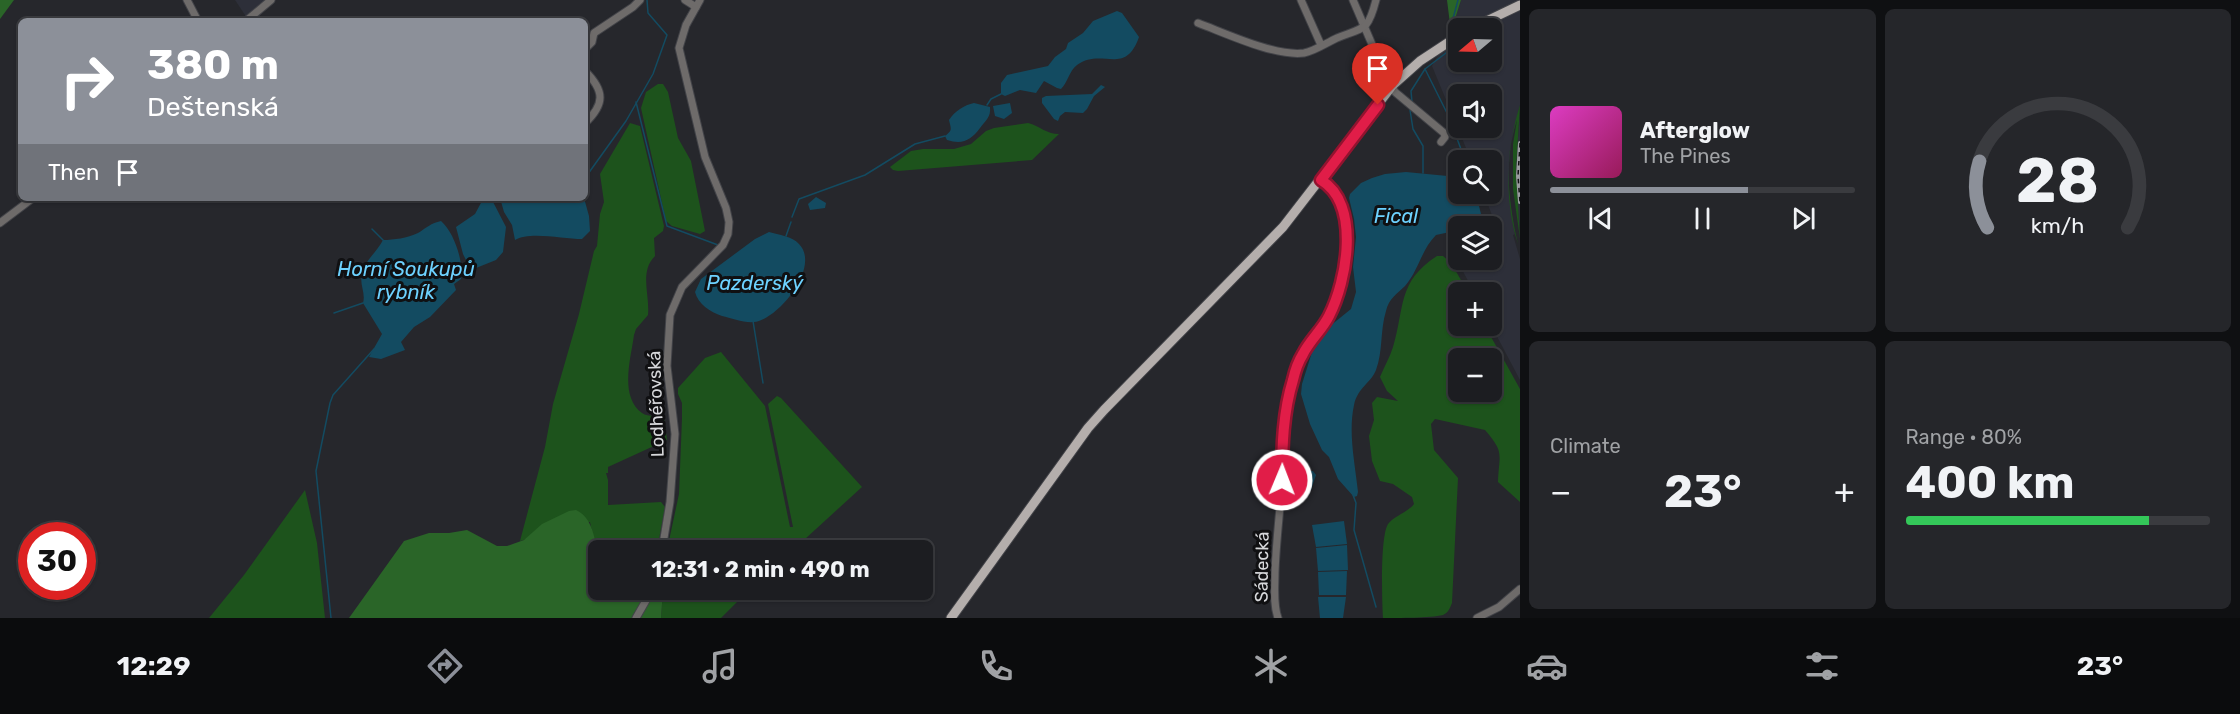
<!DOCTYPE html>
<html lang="en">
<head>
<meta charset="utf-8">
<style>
  body { margin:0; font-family:Rubik,sans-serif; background:#25262a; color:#f1f3f6; height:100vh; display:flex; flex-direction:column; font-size:22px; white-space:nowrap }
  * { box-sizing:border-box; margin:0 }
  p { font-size:20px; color:#a0a2a5 }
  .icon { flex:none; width:33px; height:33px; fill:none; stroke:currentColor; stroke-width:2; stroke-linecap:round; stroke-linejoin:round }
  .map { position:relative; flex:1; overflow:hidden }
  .panel { display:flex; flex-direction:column; gap:9px; padding:9px; background:#0f1012; width:720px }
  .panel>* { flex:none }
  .guide { position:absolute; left:18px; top:18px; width:570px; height:183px; border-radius:9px; box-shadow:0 2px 4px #0004,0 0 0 2px #3a3b3f; background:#8c9099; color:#fff; overflow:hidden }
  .needle { width:39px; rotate:251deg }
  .buttons { position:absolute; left:1448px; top:18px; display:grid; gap:12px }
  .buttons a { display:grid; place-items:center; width:54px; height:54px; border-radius:9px; background:#1c1d21; box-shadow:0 2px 4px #0004,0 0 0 2px #3a3b3f; font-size:30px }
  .speed { position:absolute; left:18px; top:522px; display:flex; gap:12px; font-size:30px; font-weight:700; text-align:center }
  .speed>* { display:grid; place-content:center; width:78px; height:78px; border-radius:50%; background:#1c1d21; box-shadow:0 2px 4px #0004,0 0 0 2px #3a3b3f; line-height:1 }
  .speed .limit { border:9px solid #d22; background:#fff; color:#111 }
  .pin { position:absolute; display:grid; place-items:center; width:51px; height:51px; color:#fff; margin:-62px -26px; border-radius:50% 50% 50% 0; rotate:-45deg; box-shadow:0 0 6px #0007 }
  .pin .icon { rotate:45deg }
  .me { position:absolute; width:66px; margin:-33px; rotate:1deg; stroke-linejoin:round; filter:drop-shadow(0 0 4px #0008) }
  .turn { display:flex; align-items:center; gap:21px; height:126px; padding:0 30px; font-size:27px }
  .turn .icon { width:78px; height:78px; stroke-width:2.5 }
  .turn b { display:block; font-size:42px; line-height:51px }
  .then { display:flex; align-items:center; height:57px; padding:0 30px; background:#0003; gap:12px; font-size:22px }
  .big { font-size:45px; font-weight:700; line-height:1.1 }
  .panel .tile { flex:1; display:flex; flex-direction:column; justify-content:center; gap:9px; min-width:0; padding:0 21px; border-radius:9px; background:#25262a }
  .panel .dial { align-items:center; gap:0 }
  .dial svg { height:156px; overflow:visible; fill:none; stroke:#3a3b3f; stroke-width:7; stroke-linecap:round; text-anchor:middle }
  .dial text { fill:#f1f3f6; stroke:none }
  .song { display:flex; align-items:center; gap:18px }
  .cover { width:72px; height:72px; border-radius:9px; background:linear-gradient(135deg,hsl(310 70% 55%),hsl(330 70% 35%)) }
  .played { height:6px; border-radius:3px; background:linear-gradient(90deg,#8c9099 65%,#3a3b3f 65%) }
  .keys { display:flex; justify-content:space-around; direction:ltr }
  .heat { display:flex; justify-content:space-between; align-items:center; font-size:33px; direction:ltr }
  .charge { height:9px; border-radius:4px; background:linear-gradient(90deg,#34c759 80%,#3a3b3f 0) }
  .panel .tiles { flex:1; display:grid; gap:9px; grid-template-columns:repeat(2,1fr) }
  .trip { position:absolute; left:588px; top:540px; width:345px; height:60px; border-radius:9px; background:#1c1d21; box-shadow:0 2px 4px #0004,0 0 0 2px #3a3b3f; font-weight:700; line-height:60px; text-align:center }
  .dock { display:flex; height:96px; justify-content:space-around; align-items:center; background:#0b0c0d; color:#a0a2a5 }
  .dock .icon { width:42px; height:42px }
  .dock .selected { color:#8c9099 }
  .dock b { font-size:27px; color:#f1f3f6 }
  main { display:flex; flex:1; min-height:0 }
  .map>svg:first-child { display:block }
</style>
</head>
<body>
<main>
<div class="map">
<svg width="1520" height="618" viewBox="0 0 1520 618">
  <rect width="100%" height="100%" fill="#26272c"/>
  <g fill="#2d2f39" fill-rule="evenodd">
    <polygon points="235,0 268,0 247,18"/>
    <path d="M1461,0H1520V105L1511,144L1509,165V194L1515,234L1513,235L1520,259V380L1491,325V292H1474L1458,262L1462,260H1491V239L1499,234L1484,194H1491V160H1471L1432,66L1451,32ZM1458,28H1491V62H1458ZM1458,94H1491V128H1458Z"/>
    <polygon points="1520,117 1520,229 1514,176"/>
  </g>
  <g fill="#1d531c" fill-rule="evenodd">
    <polygon points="658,84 663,84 668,92 678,138 691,161 705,231 700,234 672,226 666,221 641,108 646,92"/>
    <path d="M1520,105L1516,169L1520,239L1513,189V144L1517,120C1503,158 1509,205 1518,244C1504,200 1506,148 1520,105Z"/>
    <path d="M630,123L640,126L664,226L663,231L654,238L655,256C639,272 650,294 648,315L636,329L634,335C631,358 619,396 642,413C649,418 657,414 664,417L667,440L608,467V473H606L608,480V505L661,502L665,507L657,550H598V560L590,522L520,541L545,447L553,404L579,314L594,251L597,246L600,214L604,202L600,174Z"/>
    <path d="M1028,123C1040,126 1046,134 1059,134L1032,160L898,171L893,170L890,167L911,151L923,149H954L971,144L986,131L994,128Z"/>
    <path d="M1437,256H1443L1451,263L1468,292H1458V326H1485L1520,389V502L1498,482C1499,454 1505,453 1485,430L1435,419L1431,424L1434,450L1458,478L1452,603C1450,608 1448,613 1443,615C1430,618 1399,618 1383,618C1382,601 1380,537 1388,524C1394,516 1408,512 1414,504L1412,497L1393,484L1380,481L1372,461L1369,436L1374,420L1372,403L1377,397L1398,401L1387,391L1380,377C1384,367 1390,357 1393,347C1405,307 1397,282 1437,256ZM1458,358H1491V392H1458Z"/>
    <polygon points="721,352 765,406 790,527 793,527 768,404 777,396 781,398 862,487 793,550 667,550 679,494 682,418 682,403 678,394 678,388 705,358"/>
    <polygon points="305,490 317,543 325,618 209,618 244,575"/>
    <polygon points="663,590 749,590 721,618 661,618"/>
  </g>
  <g fill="#2a6528">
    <polygon points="0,0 14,0 0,19"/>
    <polygon points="1447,0 1461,0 1451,32"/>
    <path d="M576,510C600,520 598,568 598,590H663L661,618H349L404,541L429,533H449L467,530L497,546H507L524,540L542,524L569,511Z"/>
  </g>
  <g fill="#134b61">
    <path d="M1117,11L1122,13L1139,37C1125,77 1102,47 1077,65C1069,71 1068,82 1061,89L1057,88L1044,81L1036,93L1020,90L1005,96L1001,94V83L1007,75L1048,66L1055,57L1066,49L1068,43L1083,33L1093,21Z"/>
    <polygon points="1101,85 1105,87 1094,96 1087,109 1083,113 1065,112 1060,116 1058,121 1054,119 1042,103 1042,98 1046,96 1092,94"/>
    <path d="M974,103L990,107C991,117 986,120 980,128C971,140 963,145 947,140L945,136C953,130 951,129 949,120C955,111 964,105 974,103Z"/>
    <polygon points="1010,103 1012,113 1004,119 995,116 993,106"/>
    <path d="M1406,172L1458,177V194H1476L1484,226H1458V235L1450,232L1436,235C1421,250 1419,270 1405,286C1397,294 1389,298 1386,311C1380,330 1383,352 1376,370C1371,383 1358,387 1354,405C1348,433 1355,463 1358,492L1357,496L1354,497L1338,479L1329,457L1322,450L1310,424L1301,394L1302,384L1312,352L1330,326L1351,309L1356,292L1353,267L1356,237L1354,219L1349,198L1350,194L1361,183L1372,178L1385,174Z"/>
    <polygon points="816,197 826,203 825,208 810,210 808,204"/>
    <polygon points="489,198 492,200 506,227 503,252 496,260 471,270 463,254 456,227 475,214 482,201"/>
    <path d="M500,198H584L589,216L590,231L582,239C564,239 529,231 515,240L512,225L504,212Z"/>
    <path d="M441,221C454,232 464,262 461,279L454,284L456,290L430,317L414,327L401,342L405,350L381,359L369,357L382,334L363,303C366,293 359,284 362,274C365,260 377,252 383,240C394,240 407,238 418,233C426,228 431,223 441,221Z"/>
    <path d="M769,232C779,235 792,236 799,244C821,266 779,319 754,322C744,323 731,318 722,316C710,312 698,304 695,292L701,279L755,239Z"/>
    <polygon points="1304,471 1313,471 1316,475 1311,490 1304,494 1301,491 1297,475"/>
    <polygon points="1344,521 1347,544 1316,547 1312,525"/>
    <polygon points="1347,545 1348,570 1318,571 1316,548"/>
    <polygon points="1347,571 1346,595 1319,595 1318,572"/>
    <polygon points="1318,597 1346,597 1343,618 1320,618"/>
  </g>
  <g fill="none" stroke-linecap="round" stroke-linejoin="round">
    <g stroke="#134b61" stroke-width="1.5">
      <polyline points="1448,37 1458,0"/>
      <polyline points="1448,48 1446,53 1425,69 1449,117 1465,160"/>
      <polyline points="636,102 667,226 718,245"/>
      <polyline points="1412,102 1411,91 1425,69"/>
      <polyline points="987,105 991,99 1001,94"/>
      <polyline points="1410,110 1413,129 1423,146 1423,173"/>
      <polyline points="585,178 626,121 653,74 667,35 648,13 647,0"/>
      <polyline points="792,217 799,199 865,175 915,144 945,136"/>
      <polyline points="372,229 383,240"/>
      <polyline points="786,236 791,222"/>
      <polyline points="334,313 363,303"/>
      <polyline points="753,321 763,383"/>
      <polyline points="1353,495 1356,503 1354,530 1376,607"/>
      <polyline points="331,618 316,471 330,403 333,395 374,349"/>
    </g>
    <g stroke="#424348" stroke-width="9">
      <g id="minor">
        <polyline points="187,0 198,21"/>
        <polyline points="685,0 696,7"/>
        <polyline points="1301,0 1321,45"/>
        <polyline points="1353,0 1383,70 1395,92 1444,133 1445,137 1441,142"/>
        <polyline points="246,21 271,0"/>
        <path d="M1198,23C1225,33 1276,57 1304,53C1315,51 1326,43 1337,38C1365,27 1368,31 1376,0"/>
        <polyline points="585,49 592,42 594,33 633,7 640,0"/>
        <path d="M585,71C605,91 605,104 585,123"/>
        <polyline points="0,223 33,198"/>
        <polyline points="662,550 670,502 675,434 667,366 670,315 682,287 723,245 728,234 729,222 726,208 705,157 679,48 686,25 700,0"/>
        <polyline points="636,618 652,590"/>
        <path d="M1278,618C1273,604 1275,588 1275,573C1276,542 1280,512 1282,482C1284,448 1284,415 1292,382C1295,372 1298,361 1303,352C1311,339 1323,329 1330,315C1346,279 1361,204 1321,180"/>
        <polyline points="1477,618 1499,607 1520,589"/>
      </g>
    </g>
    <g stroke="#424348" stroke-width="11">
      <g id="major">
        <polyline points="1472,28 1520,5"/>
        <polyline points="951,618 1088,428 1104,410 1283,227 1392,86 1420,61 1458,36"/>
      </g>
    </g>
    <use href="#minor" stroke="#6e6b6a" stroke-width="7"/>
    <use href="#major" stroke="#b4aeac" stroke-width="9"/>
    <g stroke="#999a9e" stroke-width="4">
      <polyline id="rail" points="1520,143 1518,176 1520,202"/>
    </g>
    <use href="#rail" stroke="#101012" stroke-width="1.5" stroke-dasharray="4.5" stroke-linecap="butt"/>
  </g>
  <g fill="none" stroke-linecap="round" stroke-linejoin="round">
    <g stroke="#92132f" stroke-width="15">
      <path id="route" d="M1282,480C1282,447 1283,412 1293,380C1295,371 1298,362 1303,354C1310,340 1322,330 1329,316C1347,281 1361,204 1321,180L1378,105"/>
    </g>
    <use href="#route" stroke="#e11d48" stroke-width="10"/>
  </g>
  <g text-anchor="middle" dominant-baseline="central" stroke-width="6" stroke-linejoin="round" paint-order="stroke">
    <g font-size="18" fill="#d7d8db" stroke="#101012">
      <text transform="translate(656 404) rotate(-92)">Lodhéřovská</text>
      <text transform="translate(1262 567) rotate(-89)">Sádecká</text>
    </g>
    <g font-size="20" font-style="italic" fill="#6dd2ff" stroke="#101012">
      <text x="1396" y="216">Fical</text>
      <text x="406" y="269">Horní Soukupů<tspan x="406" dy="23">rybník</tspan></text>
      <text x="755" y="283">Pazderský</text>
    </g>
  </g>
</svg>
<div class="buttons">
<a><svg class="needle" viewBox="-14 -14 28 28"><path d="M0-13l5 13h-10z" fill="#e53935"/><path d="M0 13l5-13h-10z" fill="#a0a2a5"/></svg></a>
<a><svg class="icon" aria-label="sound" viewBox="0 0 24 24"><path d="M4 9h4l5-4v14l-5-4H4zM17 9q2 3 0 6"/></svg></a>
<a><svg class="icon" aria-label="search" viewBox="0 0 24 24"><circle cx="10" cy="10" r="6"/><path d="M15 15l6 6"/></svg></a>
<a><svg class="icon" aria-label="layers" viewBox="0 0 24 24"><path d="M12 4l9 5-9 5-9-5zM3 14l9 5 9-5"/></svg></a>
<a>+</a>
<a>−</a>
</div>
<div class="speed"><div class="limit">30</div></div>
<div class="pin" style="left:1378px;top:105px;background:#d93025"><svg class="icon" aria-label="arrive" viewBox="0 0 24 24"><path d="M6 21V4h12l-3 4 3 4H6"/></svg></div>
<svg class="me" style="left:1282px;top:480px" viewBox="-20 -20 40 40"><circle r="17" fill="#e11d48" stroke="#fff" stroke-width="3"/><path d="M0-11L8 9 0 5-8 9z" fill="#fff"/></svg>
<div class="trip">12:31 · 2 min · 490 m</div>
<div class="guide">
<div class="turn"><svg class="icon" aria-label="right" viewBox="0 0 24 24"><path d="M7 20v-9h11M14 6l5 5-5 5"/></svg><div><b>380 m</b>Deštenská</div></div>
<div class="then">Then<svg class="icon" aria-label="arrive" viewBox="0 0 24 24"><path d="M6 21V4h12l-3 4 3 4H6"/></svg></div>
</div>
</div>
<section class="panel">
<div class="tiles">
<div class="tile">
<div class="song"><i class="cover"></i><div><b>Afterglow</b><p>The Pines</p></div></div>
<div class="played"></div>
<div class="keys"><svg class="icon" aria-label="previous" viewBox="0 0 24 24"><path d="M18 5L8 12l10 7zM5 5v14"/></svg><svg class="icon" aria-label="pause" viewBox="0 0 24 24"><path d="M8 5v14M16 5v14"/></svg><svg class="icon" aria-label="next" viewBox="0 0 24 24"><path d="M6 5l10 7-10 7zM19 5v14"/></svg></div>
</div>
<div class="tile dial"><svg viewBox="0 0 100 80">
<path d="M14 69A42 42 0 1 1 86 69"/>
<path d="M14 69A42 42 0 0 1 10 35" stroke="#8c9099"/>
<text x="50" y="56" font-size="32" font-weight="700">28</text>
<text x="50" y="72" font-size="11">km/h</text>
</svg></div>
<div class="tile"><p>Climate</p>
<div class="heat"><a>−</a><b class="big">23°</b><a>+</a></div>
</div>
<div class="tile"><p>Range · 80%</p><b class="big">400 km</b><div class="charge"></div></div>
</div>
</section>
</main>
<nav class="dock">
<b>12:29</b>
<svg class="icon selected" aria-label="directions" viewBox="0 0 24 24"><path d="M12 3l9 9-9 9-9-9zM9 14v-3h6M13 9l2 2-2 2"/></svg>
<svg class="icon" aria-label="music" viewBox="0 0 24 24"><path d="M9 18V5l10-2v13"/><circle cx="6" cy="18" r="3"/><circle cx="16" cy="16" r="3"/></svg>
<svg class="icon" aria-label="phone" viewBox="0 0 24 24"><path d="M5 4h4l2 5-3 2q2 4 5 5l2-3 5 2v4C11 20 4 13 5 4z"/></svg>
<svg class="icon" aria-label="climate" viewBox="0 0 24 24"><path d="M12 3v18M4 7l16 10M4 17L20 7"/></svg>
<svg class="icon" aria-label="car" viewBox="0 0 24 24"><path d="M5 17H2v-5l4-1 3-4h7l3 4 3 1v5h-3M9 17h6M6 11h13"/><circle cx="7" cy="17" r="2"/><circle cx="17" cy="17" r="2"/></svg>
<svg class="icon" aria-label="filters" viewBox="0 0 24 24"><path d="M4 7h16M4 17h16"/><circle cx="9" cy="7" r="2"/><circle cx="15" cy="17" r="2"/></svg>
<b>23°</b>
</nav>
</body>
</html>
